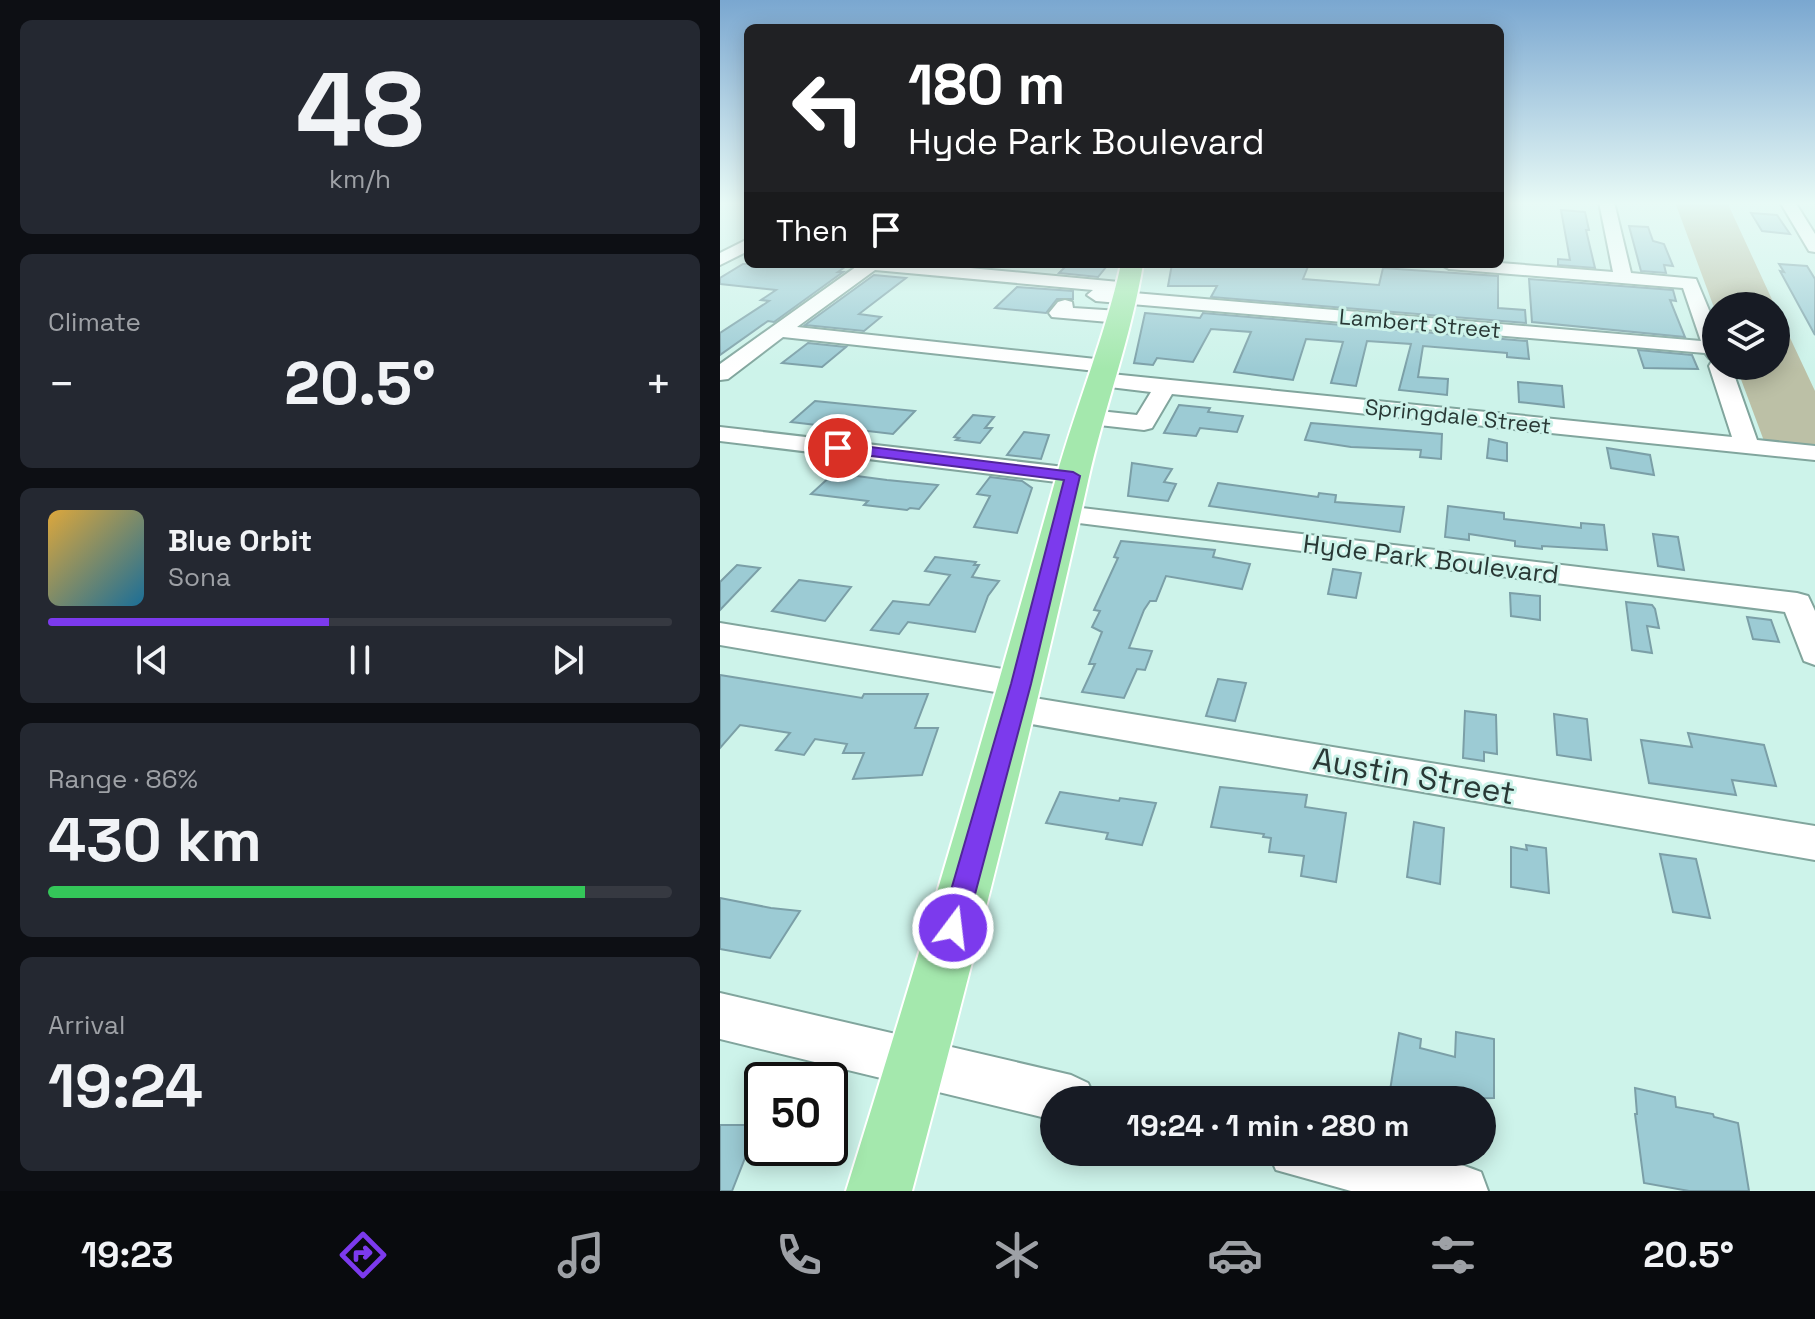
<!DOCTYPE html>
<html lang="en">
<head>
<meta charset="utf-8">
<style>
  body { margin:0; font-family:"Space Grotesk",sans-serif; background:#242831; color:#f1f3f6; height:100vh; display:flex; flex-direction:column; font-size:30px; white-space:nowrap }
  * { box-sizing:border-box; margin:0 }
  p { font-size:26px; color:#9ea1a6 }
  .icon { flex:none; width:44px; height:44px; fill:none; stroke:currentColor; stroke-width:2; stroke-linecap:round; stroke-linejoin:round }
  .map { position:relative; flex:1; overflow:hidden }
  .drawer { display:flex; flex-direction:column; gap:20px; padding:20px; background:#0d0f14; width:720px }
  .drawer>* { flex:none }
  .guide { position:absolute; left:24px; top:24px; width:760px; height:244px; border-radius:12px; box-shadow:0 4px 20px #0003; background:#202124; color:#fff; overflow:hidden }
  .controls { position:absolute; left:982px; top:292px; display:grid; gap:16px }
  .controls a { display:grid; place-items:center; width:88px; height:88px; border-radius:50%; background:#171b24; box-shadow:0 4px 20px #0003; font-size:40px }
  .speed { position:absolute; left:24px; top:1062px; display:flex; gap:16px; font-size:40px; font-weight:700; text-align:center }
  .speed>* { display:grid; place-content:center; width:104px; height:104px; border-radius:50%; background:#171b24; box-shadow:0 4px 20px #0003; line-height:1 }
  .speed .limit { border:4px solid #111; border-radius:12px; background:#fff; color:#111 }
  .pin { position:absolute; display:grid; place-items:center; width:68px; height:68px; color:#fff; margin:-34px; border:4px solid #fff; border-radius:50%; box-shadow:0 2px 8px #0007 }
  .me { position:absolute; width:88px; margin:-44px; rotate:15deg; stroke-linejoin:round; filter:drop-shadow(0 0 6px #0008) }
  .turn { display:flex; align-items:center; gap:28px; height:168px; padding:0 32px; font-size:36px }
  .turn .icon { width:104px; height:104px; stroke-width:2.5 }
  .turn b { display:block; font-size:56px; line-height:68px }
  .then { display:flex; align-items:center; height:76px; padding:0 32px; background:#0003; gap:16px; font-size:30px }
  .big { font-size:60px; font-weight:700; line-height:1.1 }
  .drawer .card { flex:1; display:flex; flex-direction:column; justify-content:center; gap:12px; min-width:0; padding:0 28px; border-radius:12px; background:#242831 }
  .drawer .dial { align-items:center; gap:0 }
  .dial b { font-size:104px; line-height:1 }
  .song { display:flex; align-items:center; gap:24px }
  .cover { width:96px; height:96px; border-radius:12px; background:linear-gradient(135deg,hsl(40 70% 55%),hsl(200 70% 35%)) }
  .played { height:8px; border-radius:4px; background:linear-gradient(90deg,#7c3aed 45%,#363941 45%) }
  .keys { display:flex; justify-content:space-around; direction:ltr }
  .heat { display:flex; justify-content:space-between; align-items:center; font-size:44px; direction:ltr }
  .charge { height:12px; border-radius:6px; background:linear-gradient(90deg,#34c759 86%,#363941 0) }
  .trip { position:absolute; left:320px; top:1086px; width:456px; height:80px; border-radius:40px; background:#171b24; box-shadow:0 4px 20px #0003; font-weight:700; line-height:80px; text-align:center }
  .dock { display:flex; height:128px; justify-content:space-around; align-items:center; background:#090b0e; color:#9ea1a6 }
  .dock .icon { width:56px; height:56px }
  .dock .on { color:#7c3aed }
  .dock b { font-size:36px; color:#f1f3f6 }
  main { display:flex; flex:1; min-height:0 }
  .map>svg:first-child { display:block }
</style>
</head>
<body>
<main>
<section class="drawer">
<div class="card dial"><b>48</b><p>km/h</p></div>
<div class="card"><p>Climate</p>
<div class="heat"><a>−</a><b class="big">20.5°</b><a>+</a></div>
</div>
<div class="card">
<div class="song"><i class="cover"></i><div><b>Blue Orbit</b><p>Sona</p></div></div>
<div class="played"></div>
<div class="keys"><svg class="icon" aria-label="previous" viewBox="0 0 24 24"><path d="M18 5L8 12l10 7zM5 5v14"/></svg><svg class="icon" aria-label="pause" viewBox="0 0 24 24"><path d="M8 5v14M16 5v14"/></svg><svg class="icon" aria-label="next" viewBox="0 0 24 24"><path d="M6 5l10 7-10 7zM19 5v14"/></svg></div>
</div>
<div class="card"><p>Range · 86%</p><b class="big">430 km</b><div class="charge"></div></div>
<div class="card"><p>Arrival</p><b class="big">19:24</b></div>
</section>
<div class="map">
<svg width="1095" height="1191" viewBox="0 0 1095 1191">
  <rect width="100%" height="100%" fill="#cdf3ea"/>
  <g fill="#bcc0a6">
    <polygon points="955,202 1007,202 1055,306 996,306 996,313"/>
    <polygon points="1056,308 1095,391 1095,446 1044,441 1016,366 1056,366"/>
  </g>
  <g fill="#9ccbd4" stroke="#7b9fa7" stroke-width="2">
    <polygon points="841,210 865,212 869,230 866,230 875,268 838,265 838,259 850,260"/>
    <polygon points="1031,213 1057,215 1070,234 1042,231"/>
    <polygon points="909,226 928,227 933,241 944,244 953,266 944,265 946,273 921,271"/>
    <polygon points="23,264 129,264 118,272 123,272 54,322 48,321 0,355 0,333 49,301 41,300 56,290 0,284 0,278"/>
    <polygon points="348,264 384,264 381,267 386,267 378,277 339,273"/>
    <polygon points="452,264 589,264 583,279 659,285 663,268 778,276 778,308 805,310 806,323 491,297 497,286 448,286"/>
    <polygon points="1059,264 1087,266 1095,279 1095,335 1060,271 1064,272"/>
    <polygon points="154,275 186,278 139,314 161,317 144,331 85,325"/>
    <polygon points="809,279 953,290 956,301 950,300 965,337 812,322"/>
    <polygon points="297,287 353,291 353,299 337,299 326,313 275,308"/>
    <polygon points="425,313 480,318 483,313 807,341 809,359 787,357 787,353 703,346 698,377 728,379 727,395 679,390 691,344 647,341 636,386 611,383 623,342 586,339 573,380 514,372 531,332 491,329 473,362 437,358 433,365 414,363"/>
    <polygon points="88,343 126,347 102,367 62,363"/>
    <polygon points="918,350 972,355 978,369 924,368"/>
    <polygon points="798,382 842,386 844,407 799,402"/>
    <polygon points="95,401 195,411 173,434 71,422"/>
    <polygon points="459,405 490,408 488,412 523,416 517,432 480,428 476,436 444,433"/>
    <polygon points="253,415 274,417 265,428 272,428 260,443 236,440 239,438 234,437"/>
    <polygon points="591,423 722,434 721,459 700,457 701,450 631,447 585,440"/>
    <polygon points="304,432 329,435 321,459 287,455"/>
    <polygon points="769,439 787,443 787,461 767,458"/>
    <polygon points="887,448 930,455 934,475 891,468"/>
    <polygon points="412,463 452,469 444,482 456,484 448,501 408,496"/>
    <polygon points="114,473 167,480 218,485 199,509 190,508 187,510 144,505 148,501 91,494"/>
    <polygon points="270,477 302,481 312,488 297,533 254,527 270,496 257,494"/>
    <polygon points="498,483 598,497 599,493 616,495 615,502 684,507 680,532 489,506"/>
    <polygon points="728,506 784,513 784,519 827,524 861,528 861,523 884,525 887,550 822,546 822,549 795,546 795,541 749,534 749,540 725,537"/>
    <polygon points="933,534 958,537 964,570 938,566"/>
    <polygon points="401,541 495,550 493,557 530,564 522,589 446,576 436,601 430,601 424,610 409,648 432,651 425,670 417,669 404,698 362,692 375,664 369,664 382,632 372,627 380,611 374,610 398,558 394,557"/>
    <polygon points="215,557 256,562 254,565 259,565 252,577 279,581 268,596 255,632 188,622 179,634 151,630 173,601 209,605 230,575 205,571"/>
    <polygon points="17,565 40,568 0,610 0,582"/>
    <polygon points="613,569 641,573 636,598 608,594"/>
    <polygon points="79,580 131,587 105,621 52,611"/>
    <polygon points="790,593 820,596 820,620 791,616"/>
    <polygon points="906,602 932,605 935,609 939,628 927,626 932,653 912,650"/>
    <polygon points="1027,617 1051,620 1059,642 1033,639"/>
    <polygon points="0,675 142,698 144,694 208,694 195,728 218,728 202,775 133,779 144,753 123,753 127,744 95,739 84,755 56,750 70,733 20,725 0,748"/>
    <polygon points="498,679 526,683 515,721 486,716"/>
    <polygon points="745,711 776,715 777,754 764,752 764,761 743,758"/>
    <polygon points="834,714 867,719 871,760 837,755"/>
    <polygon points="968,733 1044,745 1056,786 1012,780 1016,795 929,783 921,740 972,747"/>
    <polygon points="500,787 587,795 585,807 626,813 616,882 581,876 584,856 549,852 551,838 543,837 544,834 491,827"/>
    <polygon points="340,792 399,801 400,798 436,803 422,845 386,839 388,833 326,823"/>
    <polygon points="694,822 724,828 720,884 687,877"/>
    <polygon points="806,845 826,848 829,893 791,887 791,847 807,850"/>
    <polygon points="940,854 976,859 990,918 953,912"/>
    <polygon points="0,898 51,908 80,911 50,958 0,949"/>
    <polygon points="736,1032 774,1039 774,1098 680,1100 669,1097 679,1033 701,1039 700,1048 735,1057"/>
    <polygon points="915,1088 955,1097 956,1107 993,1114 994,1117 1018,1123 1029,1191 969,1191 924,1183 915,1114 917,1114"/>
    <polygon points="0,1125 38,1125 12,1191 0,1191"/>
  </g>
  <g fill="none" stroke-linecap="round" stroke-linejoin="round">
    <g stroke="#81a59d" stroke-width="4">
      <g id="minor">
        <polygon points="879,202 894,202 911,273 976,279 996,327 996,360 989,358 985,353 376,301 367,295 373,290 155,270 77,327 385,360 396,366 385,372 63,337 8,379 0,380 0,364 140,264 207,264 399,282 408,287 402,292 981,341 963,288 729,269 720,264 780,263 893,272"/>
        <polygon points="1060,202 1075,202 1095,234 1095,252 1089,251"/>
        <polygon points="28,239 28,251 0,265 0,253"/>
        <polygon points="345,300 352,302 353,308 400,311 410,317 400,323 332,317 329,313 338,302"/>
        <polygon points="992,361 996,361 996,366 1011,366 1037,440 1095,446 1095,460 452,394 432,428 424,430 370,424 362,422 358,417 362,412 370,410 417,415 431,392 373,385 370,380 381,373 1012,437 989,366"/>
        <polygon points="0,427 353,468 362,471 366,476 362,481 353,484 0,441"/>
        <polygon points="345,506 1077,593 1088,596 1095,611 1095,665 1084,661 1065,612 335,520 332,514 335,508"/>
        <polygon points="0,623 301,672 313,675 318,684 313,693 302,696 1095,826 1095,860 294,721 282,717 277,708 282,699 293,695 0,645"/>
        <polygon points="0,993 351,1075 368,1083 376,1100 334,1100 334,1120 0,1039"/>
        <path d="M548,1152C620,1152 693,1144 761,1172L768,1191H631L556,1170Z"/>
      </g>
    </g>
    <g stroke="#fff" stroke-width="4">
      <path id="major" d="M401,264H423C411,338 384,408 368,481C315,719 255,955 192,1191H126C200,954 270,717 336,478C356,406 385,337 401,264Z"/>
    </g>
    <use href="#minor" fill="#fff" fill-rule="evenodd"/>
    <use href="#major" fill="#a4e8ad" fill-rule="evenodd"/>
  </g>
  <linearGradient id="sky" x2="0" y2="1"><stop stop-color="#7aa7d0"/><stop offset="0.55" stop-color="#e8faf6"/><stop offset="1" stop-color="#e8faf6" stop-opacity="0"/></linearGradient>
  <rect width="1095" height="369" fill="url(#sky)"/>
  <polygon fill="#7c3aed" stroke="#51269a" stroke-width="2" points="118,443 353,472 360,476 311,684 246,928 242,937 233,940 224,937 220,928 291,684 344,480 112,451 112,445"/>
  <g text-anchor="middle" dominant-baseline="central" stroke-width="6" stroke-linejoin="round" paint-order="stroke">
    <g font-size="22" fill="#293835" stroke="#cdf3ea">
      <text transform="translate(700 323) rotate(5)">Lambert Street</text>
      <text transform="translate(738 416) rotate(6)">Springdale Street</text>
    </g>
    <g font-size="26" fill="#293835" stroke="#cdf3ea">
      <text transform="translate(711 559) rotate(7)">Hyde Park Boulevard</text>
    </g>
    <g font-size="32" fill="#293835" stroke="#cdf3ea">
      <text transform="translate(694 776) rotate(10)">Austin Street</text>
    </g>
  </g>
</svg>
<div class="controls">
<a><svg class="icon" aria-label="layers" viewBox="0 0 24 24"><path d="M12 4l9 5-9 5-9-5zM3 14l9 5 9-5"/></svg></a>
</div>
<div class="speed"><div class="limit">50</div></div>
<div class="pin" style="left:118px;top:448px;background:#d93025"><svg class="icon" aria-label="arrive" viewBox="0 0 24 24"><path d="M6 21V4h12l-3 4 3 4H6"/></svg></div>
<svg class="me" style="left:233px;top:928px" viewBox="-20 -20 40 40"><circle r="17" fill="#7c3aed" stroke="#fff" stroke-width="3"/><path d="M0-11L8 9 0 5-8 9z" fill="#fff"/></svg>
<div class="trip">19:24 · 1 min · 280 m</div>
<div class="guide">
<div class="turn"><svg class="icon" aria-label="left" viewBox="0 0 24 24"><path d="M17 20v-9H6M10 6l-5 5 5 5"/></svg><div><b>180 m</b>Hyde Park Boulevard</div></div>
<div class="then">Then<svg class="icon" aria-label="arrive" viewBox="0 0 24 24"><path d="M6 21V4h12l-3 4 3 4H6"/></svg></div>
</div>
</div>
</main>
<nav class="dock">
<b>19:23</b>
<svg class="icon on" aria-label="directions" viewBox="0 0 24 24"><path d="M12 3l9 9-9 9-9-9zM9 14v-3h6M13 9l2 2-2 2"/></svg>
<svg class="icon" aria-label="music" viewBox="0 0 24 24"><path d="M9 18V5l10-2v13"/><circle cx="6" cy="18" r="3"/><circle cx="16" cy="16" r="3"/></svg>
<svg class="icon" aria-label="phone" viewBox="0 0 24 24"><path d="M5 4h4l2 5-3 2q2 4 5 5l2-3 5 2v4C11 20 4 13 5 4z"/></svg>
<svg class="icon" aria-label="climate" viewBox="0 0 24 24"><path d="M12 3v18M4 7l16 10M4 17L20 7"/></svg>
<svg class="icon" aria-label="car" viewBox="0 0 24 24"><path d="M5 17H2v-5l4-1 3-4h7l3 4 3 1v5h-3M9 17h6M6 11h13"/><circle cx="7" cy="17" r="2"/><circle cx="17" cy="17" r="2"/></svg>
<svg class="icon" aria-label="filters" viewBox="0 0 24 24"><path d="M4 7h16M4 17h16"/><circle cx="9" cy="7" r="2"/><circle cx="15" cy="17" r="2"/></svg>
<b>20.5°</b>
</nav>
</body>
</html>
